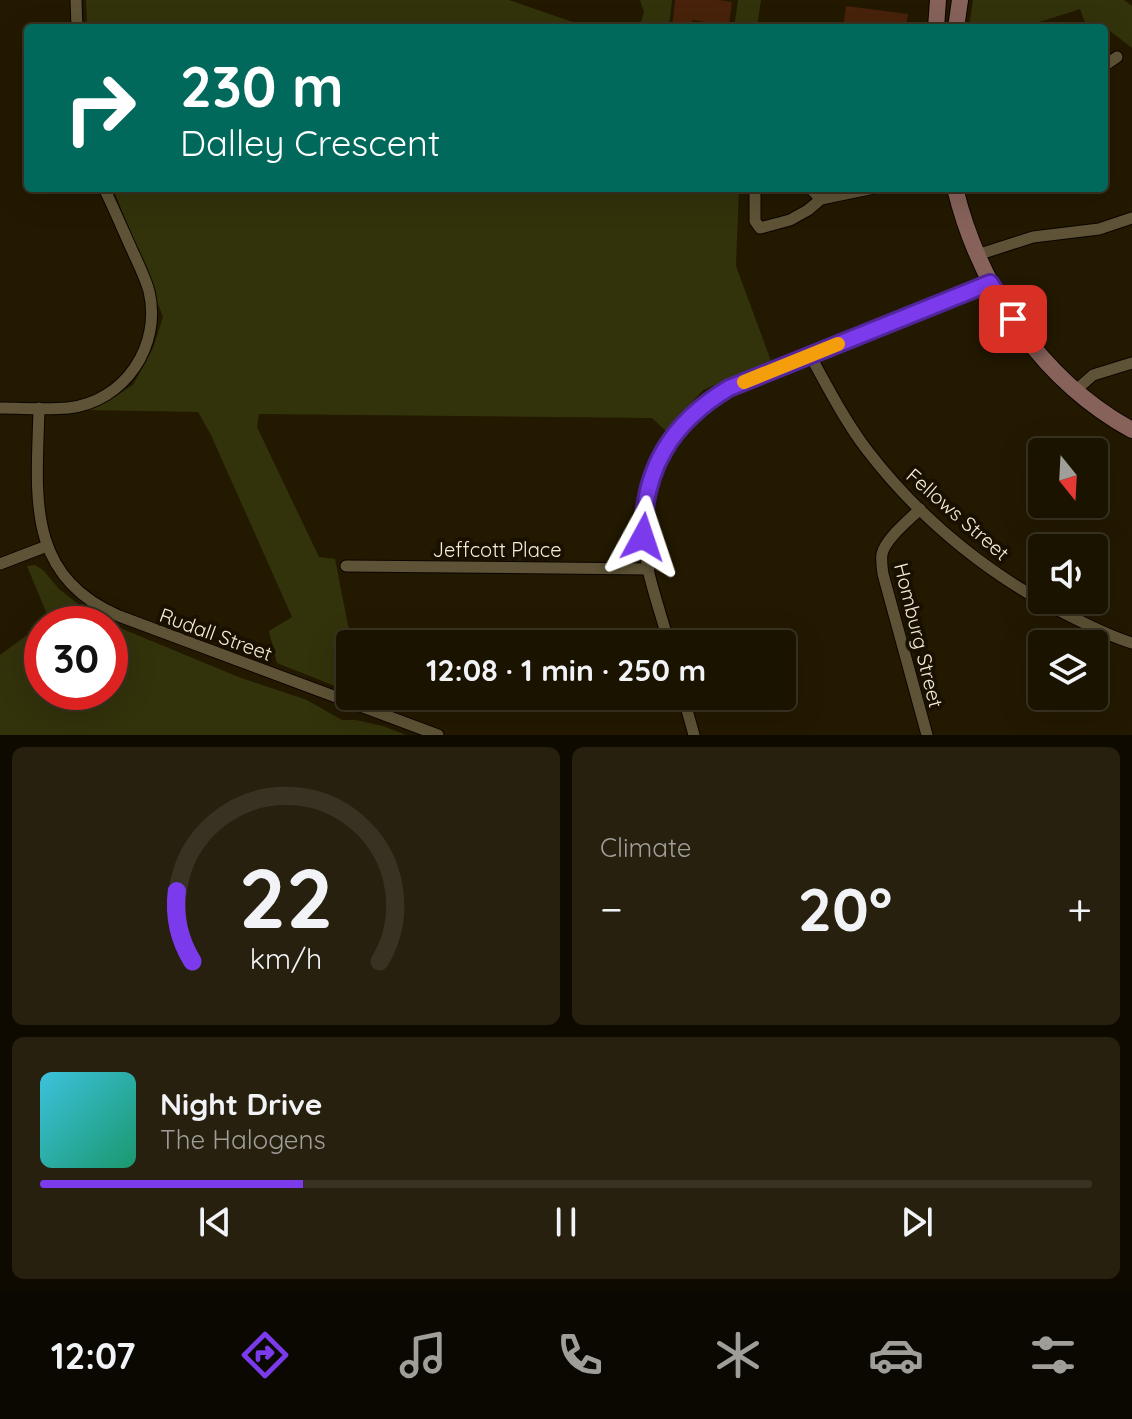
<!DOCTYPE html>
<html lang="en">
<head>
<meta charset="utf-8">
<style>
  body { margin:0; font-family:Quicksand,sans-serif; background:#27200f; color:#f1f3f6; height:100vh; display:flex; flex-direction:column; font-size:30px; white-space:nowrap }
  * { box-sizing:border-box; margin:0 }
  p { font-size:26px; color:#9f9e99 }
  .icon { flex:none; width:44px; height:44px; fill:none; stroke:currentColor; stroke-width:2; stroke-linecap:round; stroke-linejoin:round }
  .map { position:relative; height:735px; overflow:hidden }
  .drawer { display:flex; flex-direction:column; gap:12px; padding:12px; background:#0e0a00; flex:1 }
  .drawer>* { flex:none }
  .hud { position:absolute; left:24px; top:24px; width:1084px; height:168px; border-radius:8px; box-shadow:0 8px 32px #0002,0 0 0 2px #383222; background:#00695c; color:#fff; overflow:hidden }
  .needle { width:52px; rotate:162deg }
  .controls { position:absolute; left:1028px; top:438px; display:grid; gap:16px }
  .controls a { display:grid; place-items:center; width:80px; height:80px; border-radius:8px; background:#1a1300; box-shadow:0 8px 32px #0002,0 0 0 2px #383222; font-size:40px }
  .speed { position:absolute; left:24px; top:606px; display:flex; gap:16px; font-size:40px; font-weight:700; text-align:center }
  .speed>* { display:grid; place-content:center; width:104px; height:104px; border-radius:50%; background:#1a1300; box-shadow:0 8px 32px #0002,0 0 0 2px #383222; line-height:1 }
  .speed .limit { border:12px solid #d22; background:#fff; color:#111 }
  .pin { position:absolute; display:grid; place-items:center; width:68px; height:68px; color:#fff; margin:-34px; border-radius:16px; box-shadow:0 4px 12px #0006 }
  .me { position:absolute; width:88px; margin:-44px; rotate:5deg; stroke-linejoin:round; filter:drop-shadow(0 0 6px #0008) }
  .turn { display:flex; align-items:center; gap:28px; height:168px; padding:0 24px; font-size:36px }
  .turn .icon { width:104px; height:104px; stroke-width:2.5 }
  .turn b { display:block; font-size:56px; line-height:68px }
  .big { font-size:60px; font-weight:800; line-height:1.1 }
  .drawer .tile { flex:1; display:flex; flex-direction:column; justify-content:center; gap:12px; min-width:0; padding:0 28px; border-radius:12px; background:#27200f }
  .drawer .dial { align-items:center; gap:0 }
  .dial svg { height:208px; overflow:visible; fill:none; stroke:#383222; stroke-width:7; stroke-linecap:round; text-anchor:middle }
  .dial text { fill:#f1f3f6; stroke:none }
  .song { display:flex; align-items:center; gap:24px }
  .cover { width:96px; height:96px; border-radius:12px; background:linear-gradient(135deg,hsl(190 70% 55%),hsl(160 70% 35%)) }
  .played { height:8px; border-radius:4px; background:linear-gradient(90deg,#7c3aed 25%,#383222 25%) }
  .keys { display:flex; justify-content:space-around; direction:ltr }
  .heat { display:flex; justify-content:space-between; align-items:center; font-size:44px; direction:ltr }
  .drawer .tiles { flex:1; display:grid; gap:12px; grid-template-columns:1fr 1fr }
  .tile:last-child { grid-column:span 2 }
  .trip { position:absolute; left:336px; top:630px; width:460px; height:80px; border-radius:8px; background:#1a1300; box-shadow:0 8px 32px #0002,0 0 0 2px #383222; font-weight:800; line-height:80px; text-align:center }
  .menu { display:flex; height:128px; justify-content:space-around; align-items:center; background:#0a0800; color:#9f9e99 }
  .menu .icon { width:56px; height:56px }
  .menu .current { color:#7c3aed }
  .menu b { font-size:36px; color:#f1f3f6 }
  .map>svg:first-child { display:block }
</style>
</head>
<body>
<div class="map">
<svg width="1132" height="735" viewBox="0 0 1132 735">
  <rect width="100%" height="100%" fill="#231900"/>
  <g fill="#32330b">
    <polygon points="86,0 509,0 590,28 87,28"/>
    <polygon points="640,0 672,0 669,28 639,28 644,12"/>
    <polygon points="738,0 761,0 757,28 734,28"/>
    <polygon points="973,0 1124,0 1132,6 1132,48 1110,31 1104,32 1104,28 1087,28 1080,9 1021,28 969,28"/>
    <polygon points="113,188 739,188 736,266 771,361 703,390 666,431 652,418 259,414 257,427 319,557 335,559 348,625 356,644 350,644 350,692 277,663 269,631 292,617 211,435 198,412 86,410 107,401 133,385 153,348 163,317"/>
    <polygon points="35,565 44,571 59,589 96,618 241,678 307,700 342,720 356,720 383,726 406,735 0,735 0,655 42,624 42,692 110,692 110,624 42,624 49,619 27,566"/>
  </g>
  <g fill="#48220b">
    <polygon points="675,0 719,0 732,2 729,25 692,20 692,28 672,28"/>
    <polygon points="846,6 908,14 906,28 843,28"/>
  </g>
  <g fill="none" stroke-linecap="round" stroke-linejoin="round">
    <g stroke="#0c0400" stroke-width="13">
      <g id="street">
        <polyline points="76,0 77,28"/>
        <polyline points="1104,66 1117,57"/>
        <polyline points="755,188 755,221 760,228 790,220 808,210 821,199 874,188"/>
        <polyline points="810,188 821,199"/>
        <polyline points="977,255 1033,237 1099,229 1132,218"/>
        <path d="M810,355C828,388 845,421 867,450C922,522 995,580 1076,619C1094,628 1112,637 1132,643"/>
        <polyline points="1076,390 1093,375 1132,363"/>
        <path d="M0,408C22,408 46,410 68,408C125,402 162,345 149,291C145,277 138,263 132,250C123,230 114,209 104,188"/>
        <path d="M39,408C37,494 24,575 119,616L438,735"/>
        <path d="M920,509C909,520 885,539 882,554C881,561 882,567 883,574L927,735"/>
        <polyline points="0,564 47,546"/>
        <polyline points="346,566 649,569"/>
        <path d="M669,644C660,609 645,572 643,535C640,488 662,439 698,409C708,400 718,394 729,388L990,283"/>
        <polyline points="683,696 694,735"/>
      </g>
    </g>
    <g stroke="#0c0400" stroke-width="18">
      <g id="secondary">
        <polyline points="936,28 938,0"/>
        <polyline points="956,28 960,0"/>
        <path d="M955,188C979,287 1041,380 1132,430"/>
      </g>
    </g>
    <use href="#street" stroke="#5e5336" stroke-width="11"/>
    <use href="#secondary" stroke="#86625a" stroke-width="16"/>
  </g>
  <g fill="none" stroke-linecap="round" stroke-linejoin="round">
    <g stroke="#51269a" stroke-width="20">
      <path id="route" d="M643,537C643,469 671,423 729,388L990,283L1013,319"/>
    </g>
    <use href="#route" stroke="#7c3aed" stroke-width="14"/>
    <polyline stroke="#f59e0b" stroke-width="14" points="744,382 838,344"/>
  </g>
  <g text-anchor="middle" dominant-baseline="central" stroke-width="8" stroke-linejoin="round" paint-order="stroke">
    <g font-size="20" fill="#f4eddd" stroke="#1a1000">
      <text transform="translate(958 514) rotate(41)">Fellows Street</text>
      <text x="497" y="549">Jeffcott Place</text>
      <text transform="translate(216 634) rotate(20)">Rudall Street</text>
      <text transform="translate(919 635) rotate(76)">Homburg Street</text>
    </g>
  </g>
</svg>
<div class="controls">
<a><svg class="needle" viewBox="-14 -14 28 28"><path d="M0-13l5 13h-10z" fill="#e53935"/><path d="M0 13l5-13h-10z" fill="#9f9e99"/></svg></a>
<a><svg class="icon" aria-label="sound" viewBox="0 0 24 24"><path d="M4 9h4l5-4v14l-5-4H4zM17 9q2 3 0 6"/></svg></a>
<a><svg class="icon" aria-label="layers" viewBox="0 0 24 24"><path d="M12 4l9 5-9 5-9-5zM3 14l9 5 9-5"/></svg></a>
</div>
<div class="speed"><div class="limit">30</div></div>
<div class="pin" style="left:1013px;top:319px;background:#d93025"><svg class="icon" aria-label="arrive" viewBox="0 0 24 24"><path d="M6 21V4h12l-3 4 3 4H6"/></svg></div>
<svg class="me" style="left:643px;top:537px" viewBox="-20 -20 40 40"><path d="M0-17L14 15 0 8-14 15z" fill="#7c3aed" stroke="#fff" stroke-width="4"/></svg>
<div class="trip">12:08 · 1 min · 250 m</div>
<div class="hud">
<div class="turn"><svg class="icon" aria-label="right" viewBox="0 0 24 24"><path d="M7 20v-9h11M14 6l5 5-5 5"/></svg><div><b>230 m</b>Dalley Crescent</div></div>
</div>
</div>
<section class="drawer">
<div class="tiles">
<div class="tile dial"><svg viewBox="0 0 100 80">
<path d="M14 69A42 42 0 1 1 86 69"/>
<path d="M14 69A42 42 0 0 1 8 42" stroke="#7c3aed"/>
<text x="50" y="56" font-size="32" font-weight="700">22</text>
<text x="50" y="72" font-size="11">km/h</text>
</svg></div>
<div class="tile"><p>Climate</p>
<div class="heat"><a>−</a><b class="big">20°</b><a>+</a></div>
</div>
<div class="tile">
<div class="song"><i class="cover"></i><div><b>Night Drive</b><p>The Halogens</p></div></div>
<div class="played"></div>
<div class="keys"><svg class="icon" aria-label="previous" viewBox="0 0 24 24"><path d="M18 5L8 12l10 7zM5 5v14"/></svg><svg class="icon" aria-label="pause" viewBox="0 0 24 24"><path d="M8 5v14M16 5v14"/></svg><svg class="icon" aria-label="next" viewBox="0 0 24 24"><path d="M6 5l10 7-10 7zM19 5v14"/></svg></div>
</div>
</div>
</section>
<nav class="menu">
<b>12:07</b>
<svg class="icon current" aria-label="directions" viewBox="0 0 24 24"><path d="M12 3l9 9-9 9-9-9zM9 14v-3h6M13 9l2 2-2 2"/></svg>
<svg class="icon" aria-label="music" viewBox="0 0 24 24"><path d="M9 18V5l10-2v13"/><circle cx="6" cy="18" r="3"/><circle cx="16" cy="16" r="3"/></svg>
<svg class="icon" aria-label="phone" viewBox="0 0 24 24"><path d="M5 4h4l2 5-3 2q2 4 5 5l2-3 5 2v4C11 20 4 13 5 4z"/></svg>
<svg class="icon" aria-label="climate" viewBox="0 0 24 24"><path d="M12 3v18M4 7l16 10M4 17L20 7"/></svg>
<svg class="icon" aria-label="car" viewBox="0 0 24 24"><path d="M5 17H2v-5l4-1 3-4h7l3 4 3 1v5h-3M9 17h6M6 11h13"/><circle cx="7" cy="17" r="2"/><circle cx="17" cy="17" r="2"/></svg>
<svg class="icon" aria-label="filters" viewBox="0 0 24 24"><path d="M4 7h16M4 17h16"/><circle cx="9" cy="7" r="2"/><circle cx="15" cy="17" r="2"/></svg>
</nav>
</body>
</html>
